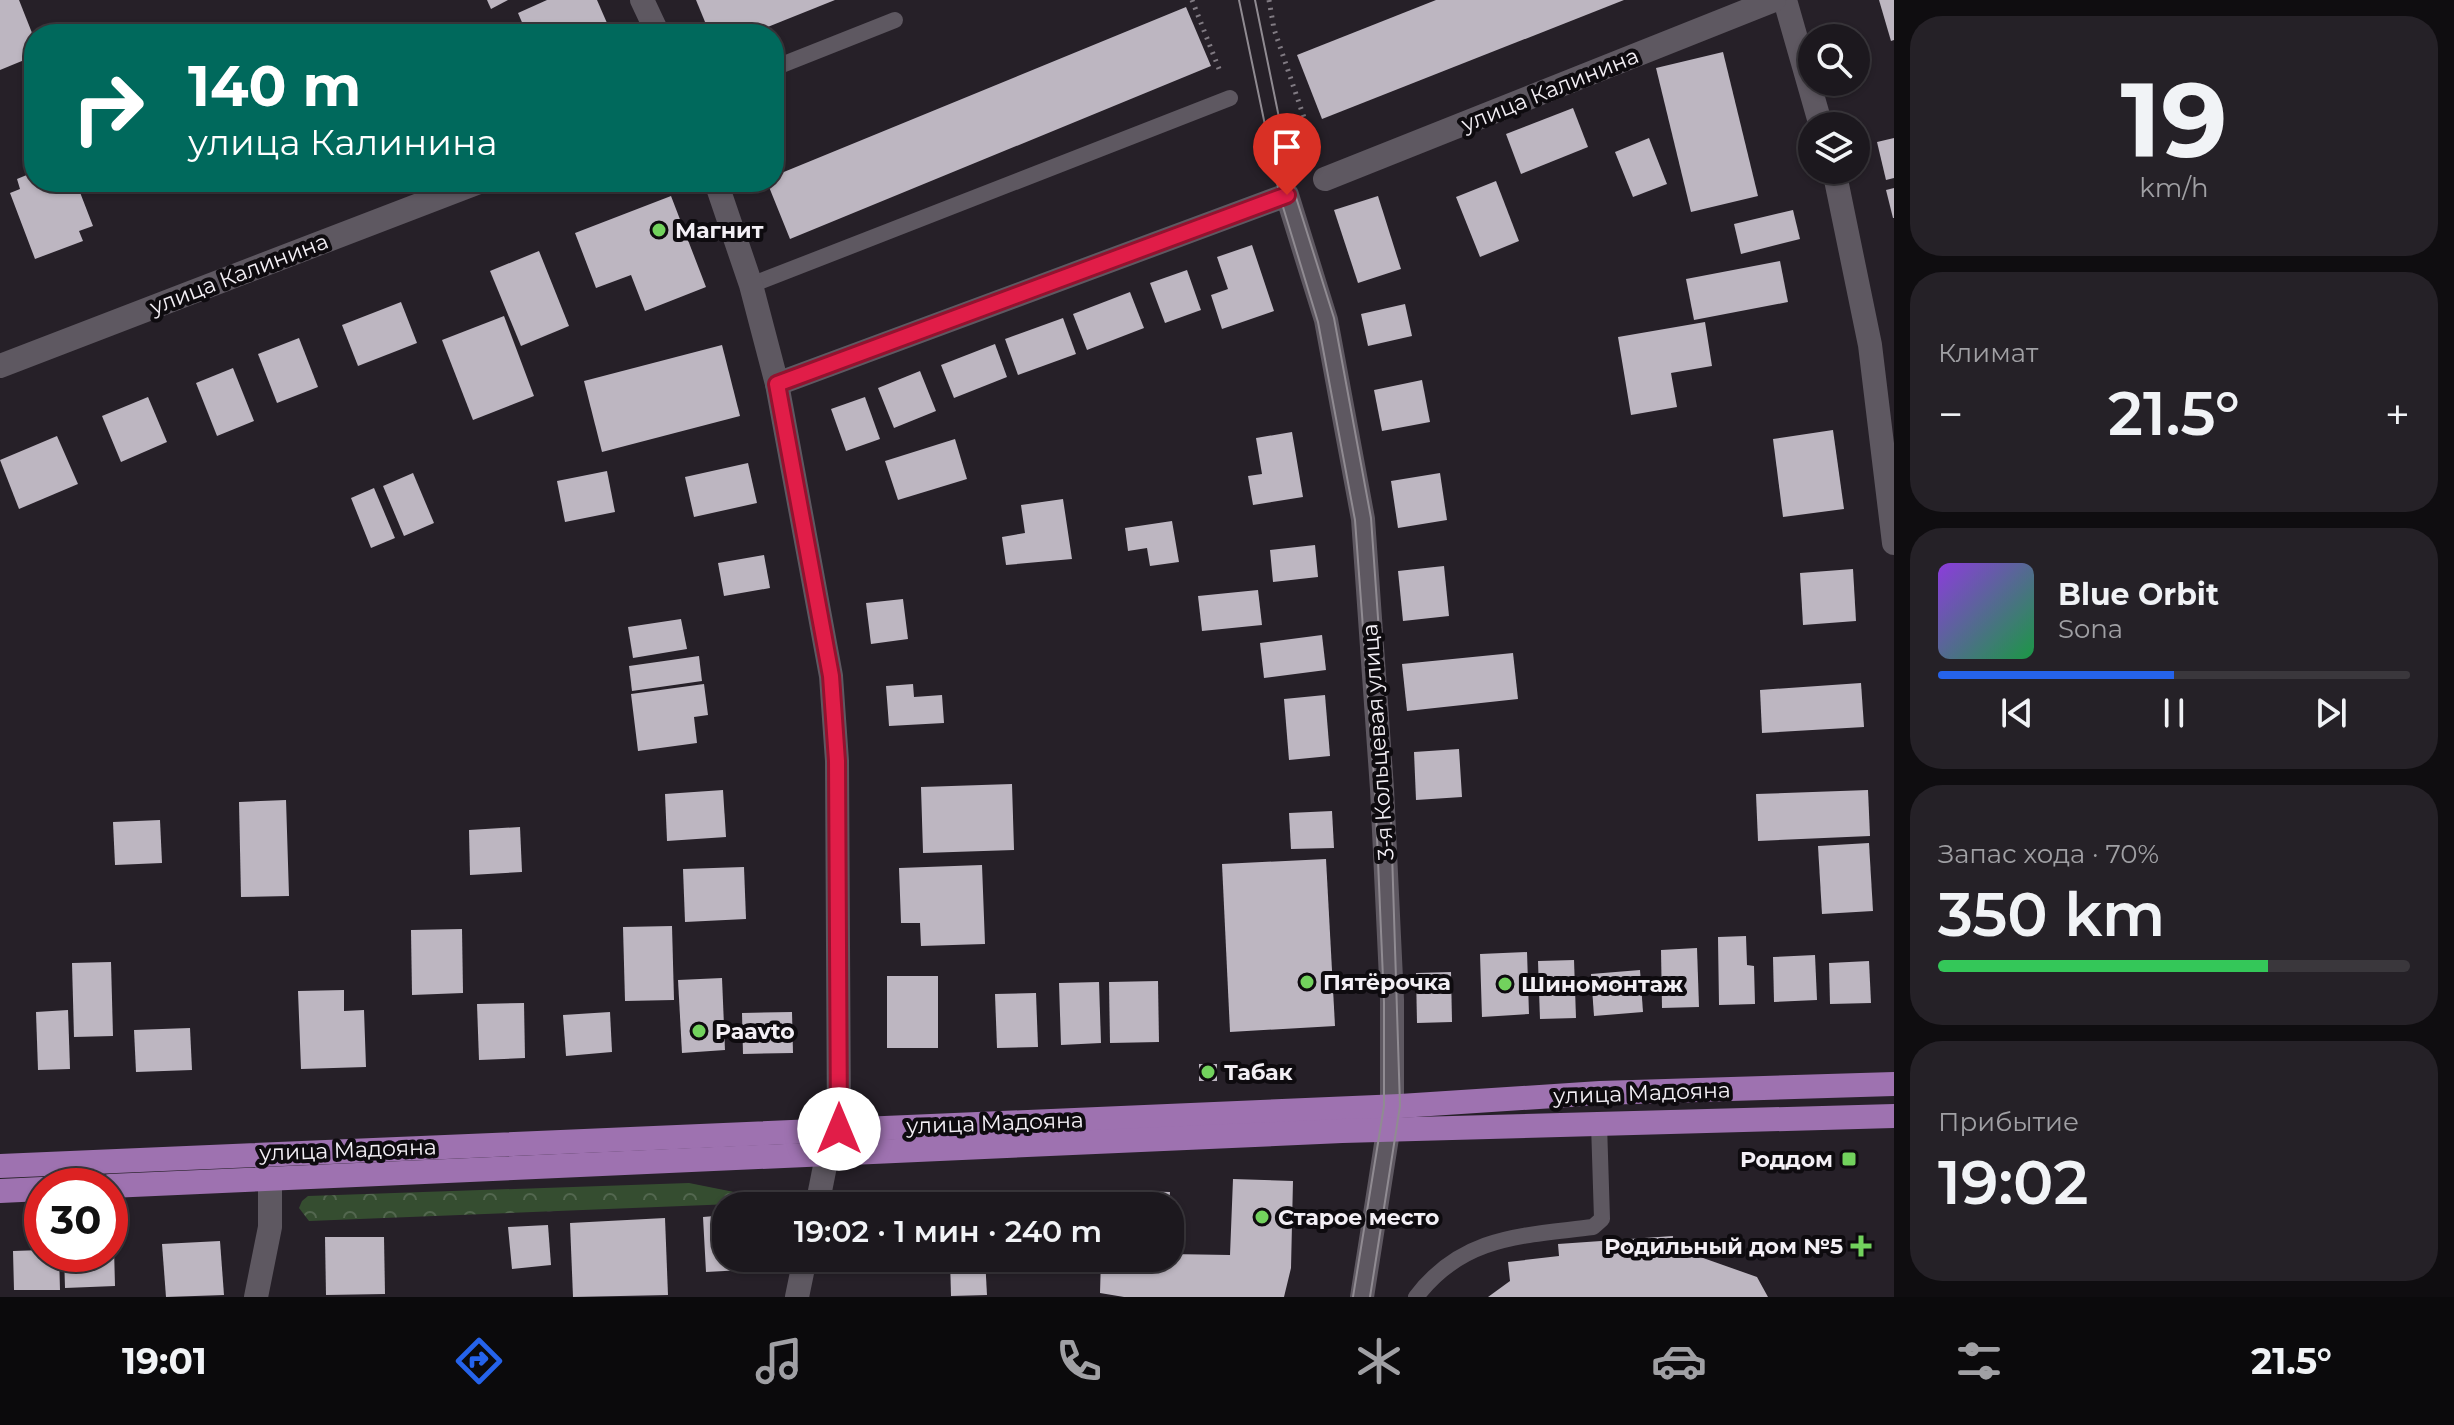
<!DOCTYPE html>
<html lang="ru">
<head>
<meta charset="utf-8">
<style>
  body { margin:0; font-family:Montserrat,sans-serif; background:#252127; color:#f1f3f6; height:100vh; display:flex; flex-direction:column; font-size:30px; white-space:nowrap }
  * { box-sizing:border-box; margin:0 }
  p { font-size:26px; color:#a0a0a4 }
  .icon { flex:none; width:44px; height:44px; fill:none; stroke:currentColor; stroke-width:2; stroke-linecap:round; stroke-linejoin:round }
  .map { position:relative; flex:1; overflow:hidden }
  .details { display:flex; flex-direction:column; gap:16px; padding:16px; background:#0f0d10; width:560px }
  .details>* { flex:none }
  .hud { position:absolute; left:24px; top:24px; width:760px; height:168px; border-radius:32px; box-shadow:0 2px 6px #0004,0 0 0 2px #3a373c; background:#00695c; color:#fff; overflow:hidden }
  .fabs { position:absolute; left:1798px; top:24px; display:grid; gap:16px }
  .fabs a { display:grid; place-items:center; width:72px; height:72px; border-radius:50%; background:#1c181e; box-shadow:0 2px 6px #0004,0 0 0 2px #3a373c; font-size:40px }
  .speed { position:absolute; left:24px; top:1168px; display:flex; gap:16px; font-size:40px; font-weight:700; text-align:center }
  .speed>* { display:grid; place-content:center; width:104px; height:104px; border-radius:50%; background:#1c181e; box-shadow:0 2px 6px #0004,0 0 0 2px #3a373c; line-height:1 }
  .speed .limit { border:12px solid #d22; background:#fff; color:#111 }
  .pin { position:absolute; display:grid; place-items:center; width:68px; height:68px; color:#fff; margin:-82px -34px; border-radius:50% 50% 50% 0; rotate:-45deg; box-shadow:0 0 8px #0007 }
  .pin .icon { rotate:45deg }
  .me { position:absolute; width:88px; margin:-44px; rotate:0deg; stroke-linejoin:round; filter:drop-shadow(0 0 6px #0008) }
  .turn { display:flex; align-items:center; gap:28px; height:168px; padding:0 32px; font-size:36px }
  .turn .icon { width:104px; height:104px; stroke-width:2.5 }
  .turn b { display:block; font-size:56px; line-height:68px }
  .big { font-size:60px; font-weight:600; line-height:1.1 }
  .details .tile { flex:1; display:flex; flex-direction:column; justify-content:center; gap:12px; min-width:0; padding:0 28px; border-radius:32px; background:#252127 }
  .details .dial { align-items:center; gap:0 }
  .dial b { font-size:104px; line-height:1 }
  .song { display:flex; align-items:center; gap:24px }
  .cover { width:96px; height:96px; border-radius:12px; background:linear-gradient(135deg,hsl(270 70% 55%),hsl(140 70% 35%)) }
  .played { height:8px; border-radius:4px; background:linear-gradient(90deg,#2563eb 50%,#3a373c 50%) }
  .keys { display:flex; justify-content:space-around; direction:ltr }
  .heat { display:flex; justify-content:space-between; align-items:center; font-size:44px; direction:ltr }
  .charge { height:12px; border-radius:6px; background:linear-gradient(90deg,#34c759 70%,#3a373c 0) }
  .trip { position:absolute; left:712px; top:1192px; width:472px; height:80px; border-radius:32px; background:#1c181e; box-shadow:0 2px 6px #0004,0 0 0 2px #3a373c; font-weight:600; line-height:80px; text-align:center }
  .tab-bar { display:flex; height:128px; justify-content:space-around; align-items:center; background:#0b0a0c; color:#a0a0a4 }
  .tab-bar .icon { width:56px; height:56px }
  .tab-bar .active { color:#2563eb }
  .tab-bar b { font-size:36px; color:#f1f3f6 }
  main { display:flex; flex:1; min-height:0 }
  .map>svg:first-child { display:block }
</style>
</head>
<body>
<main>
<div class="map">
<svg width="1894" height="1297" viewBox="0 0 1894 1297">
  <defs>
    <pattern id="forest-crowns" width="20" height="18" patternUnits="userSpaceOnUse" patternTransform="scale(2)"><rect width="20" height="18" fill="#354d30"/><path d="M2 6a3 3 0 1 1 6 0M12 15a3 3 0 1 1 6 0" fill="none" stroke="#53674f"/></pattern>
  </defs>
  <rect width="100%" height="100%" fill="#262028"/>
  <polygon fill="url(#forest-crowns)" points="689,1183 754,1196 757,1203 309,1221 299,1208 302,1201 308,1196"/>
  <g fill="#bdb6c1">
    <polygon points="0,0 19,0 34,38 34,56 0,70"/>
    <polygon points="487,0 508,0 491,9"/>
    <polygon points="547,0 597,0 610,30 601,34 527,34 518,13"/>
    <polygon points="696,0 835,0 750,34 710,34"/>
    <polygon points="1436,0 1624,0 1322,119 1297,55"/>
    <polygon points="1879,0 1894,0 1894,40 1891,41"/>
    <polygon points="1186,7 1211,66 790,239 767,182 774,182 774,176"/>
    <polygon points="1723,52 1758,196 1691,212 1656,68"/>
    <polygon points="1573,108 1588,147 1521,174 1506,134"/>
    <polygon points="1649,138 1667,184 1633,197 1615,152"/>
    <polygon points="1894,138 1894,178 1886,180 1877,142"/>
    <polygon points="34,172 34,182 76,182 93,226 79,231 83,241 35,259 10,193 20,189 17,179"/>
    <polygon points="1496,181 1519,241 1480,257 1456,197"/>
    <polygon points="203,182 227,182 206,191"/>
    <polygon points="1894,188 1894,218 1893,218 1886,190"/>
    <polygon points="671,196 706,287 645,311 631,275 596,288 575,233"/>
    <polygon points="1378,196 1401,269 1358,283 1334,210"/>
    <polygon points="1793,210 1800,239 1741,254 1734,224"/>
    <polygon points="1252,245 1274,311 1222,329 1211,295 1228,289 1217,257"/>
    <polygon points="539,251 569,326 521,346 490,271"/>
    <polygon points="1780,261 1788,302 1694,320 1686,279"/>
    <polygon points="1187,270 1201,310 1165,323 1150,283"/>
    <polygon points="1130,292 1144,328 1087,350 1073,314"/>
    <polygon points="401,302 417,343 358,366 342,325"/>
    <polygon points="1405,304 1412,336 1368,346 1361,314"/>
    <polygon points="504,316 534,396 473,420 442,340"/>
    <polygon points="1063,318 1076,354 1018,375 1005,339"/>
    <polygon points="1705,322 1712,366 1671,373 1677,407 1631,415 1618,337"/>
    <polygon points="299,338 318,387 277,403 258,354"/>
    <polygon points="995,344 1007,377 954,398 941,365"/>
    <polygon points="722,345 740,416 602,452 584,381"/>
    <polygon points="233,368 254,421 217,436 196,383"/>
    <polygon points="920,371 936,411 894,428 878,388"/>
    <polygon points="1422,380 1430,422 1382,431 1374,390"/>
    <polygon points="148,397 167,442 121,462 102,416"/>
    <polygon points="865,397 880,439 846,451 831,409"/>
    <polygon points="1833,430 1844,509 1783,517 1773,439"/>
    <polygon points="1292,432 1303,497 1253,505 1248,476 1262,474 1256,438"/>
    <polygon points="57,436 78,484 19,509 0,460"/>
    <polygon points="955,439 967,479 898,500 885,461"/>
    <polygon points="748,463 757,503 694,517 685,477"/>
    <polygon points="607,471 615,512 565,522 557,481"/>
    <polygon points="413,473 434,523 404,536 383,486"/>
    <polygon points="1440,473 1447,520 1398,528 1391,481"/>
    <polygon points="374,488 395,538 371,548 351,498"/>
    <polygon points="1063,499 1072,559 1006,565 1002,537 1025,533 1021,505"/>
    <polygon points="1172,521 1179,562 1150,566 1147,548 1128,551 1125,528"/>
    <polygon points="1315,545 1318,577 1273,582 1270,550"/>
    <polygon points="764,555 770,588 724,596 718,563"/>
    <polygon points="1444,566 1449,616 1403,621 1398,571"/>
    <polygon points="1853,569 1856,621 1803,625 1800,573"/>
    <polygon points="1258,590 1262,625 1202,631 1198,596"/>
    <polygon points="903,599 908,639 871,644 866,603"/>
    <polygon points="681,619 687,649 633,658 628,627"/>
    <polygon points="1322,635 1326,670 1264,678 1260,643"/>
    <polygon points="1513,653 1518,699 1407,711 1402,664"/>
    <polygon points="699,656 702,681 632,691 629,666"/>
    <polygon points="1861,683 1864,727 1762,733 1760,690"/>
    <polygon points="704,684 708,715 694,717 697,743 638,751 631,694"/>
    <polygon points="913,684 914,697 942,695 944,723 889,726 886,686"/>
    <polygon points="1325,695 1330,756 1289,760 1284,699"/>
    <polygon points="1459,749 1462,797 1416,800 1414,752"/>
    <polygon points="1012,784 1014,850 923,853 921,787"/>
    <polygon points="723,790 726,837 667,841 665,794"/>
    <polygon points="1868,790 1870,836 1758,841 1756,794"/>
    <polygon points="286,800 289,896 241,897 239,802"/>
    <polygon points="1332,811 1334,848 1291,849 1289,813"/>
    <polygon points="160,820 162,863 115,865 113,822"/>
    <polygon points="520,827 522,872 470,875 469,830"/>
    <polygon points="1869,843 1873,911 1822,914 1818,846"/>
    <polygon points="1326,859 1335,1026 1230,1032 1222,864"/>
    <polygon points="982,865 985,944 921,946 920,923 901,923 899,868"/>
    <polygon points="744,867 746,919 685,922 683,869"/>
    <polygon points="672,926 674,1000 625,1001 623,927"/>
    <polygon points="462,929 463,993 412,995 411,930"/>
    <polygon points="1746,936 1747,965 1754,966 1755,1004 1719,1005 1718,937"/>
    <polygon points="1697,948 1699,1007 1662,1008 1661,950"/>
    <polygon points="1527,952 1529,1014 1482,1017 1480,954"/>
    <polygon points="1815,955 1817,1000 1774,1002 1773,957"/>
    <polygon points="1574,960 1576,1018 1540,1019 1538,961"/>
    <polygon points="1869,961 1871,1003 1830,1004 1829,963"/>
    <polygon points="111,962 113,1036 74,1037 72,963"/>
    <polygon points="1640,970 1643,1012 1594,1016 1591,974"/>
    <polygon points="1451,972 1452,1022 1417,1023 1416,973"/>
    <rect x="887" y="976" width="51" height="72"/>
    <polygon points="722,978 725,1050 682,1053 678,980"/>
    <polygon points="1158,981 1159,1042 1110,1043 1109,982"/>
    <polygon points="1099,982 1101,1043 1061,1045 1059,983"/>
    <polygon points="344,990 344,1011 364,1010 366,1067 301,1069 298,991"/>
    <polygon points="1036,993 1038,1047 997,1048 995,994"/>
    <polygon points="524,1003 525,1058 479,1060 477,1004"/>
    <polygon points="68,1010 70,1069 38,1070 36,1012"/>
    <polygon points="610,1012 612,1052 566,1056 563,1015"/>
    <polygon points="792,1012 793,1053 743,1054 742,1013"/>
    <polygon points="190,1028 192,1070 136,1072 134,1030"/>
    <rect x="1199" y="1064" width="18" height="17"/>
    <polygon points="1233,1179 1293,1181 1291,1268 1284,1297 1124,1297 1100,1293 1101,1258 1170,1258 1170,1254 1230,1255"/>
    <polygon points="1103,1190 1170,1192 1169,1206 1102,1206"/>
    <polygon points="726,1215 726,1258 761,1258 762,1269 706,1272 703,1217"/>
    <polygon points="665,1218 668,1295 573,1297 570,1223"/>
    <polygon points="548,1225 551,1265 512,1269 508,1227"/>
    <polygon points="1673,1236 1672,1247 1757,1277 1768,1297 1488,1297 1510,1281 1508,1262 1559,1256 1558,1244"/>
    <polygon points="325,1237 384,1237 385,1294 326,1295"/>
    <polygon points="220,1241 224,1295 166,1297 162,1244"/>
    <polygon points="110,1248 114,1248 115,1286 65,1288 64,1254 110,1254"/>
    <polygon points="42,1250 42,1254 59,1254 60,1290 14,1290 13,1251"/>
    <polygon points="985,1258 987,1295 951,1296 950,1259"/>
    <rect x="1004" y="1258" width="40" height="13"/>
  </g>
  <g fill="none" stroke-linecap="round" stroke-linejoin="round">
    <g stroke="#817b83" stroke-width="5" stroke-dasharray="2 6" stroke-linecap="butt">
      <polyline points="1192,0 1221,74"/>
      <polyline points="1269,0 1274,29 1316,153"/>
    </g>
    <g stroke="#5e5861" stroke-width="16">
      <polyline points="774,68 895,20"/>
      <polyline points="751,285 1230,98"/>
      <path d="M1416,1297C1463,1235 1523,1236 1593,1227L1602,1219L1599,1124"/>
    </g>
    <g stroke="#5e5861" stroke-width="24">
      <polyline points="642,0 658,34"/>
      <polyline points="1785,0 1821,126"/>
      <polyline points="1834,170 1870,345 1894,543"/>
      <polyline points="1325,179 1774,0"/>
      <polyline points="716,182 751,285 777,384 831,676 837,761 839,1129"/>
      <polyline points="0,366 479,182"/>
      <polyline points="777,384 1287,195 1326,320 1363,519 1382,789 1392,1000 1392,1106 1362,1297"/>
      <polyline points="817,1206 827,1156"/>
      <polyline points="256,1297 270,1227 270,1179"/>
      <polyline points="797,1297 805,1258"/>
    </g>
    <g stroke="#9e72b0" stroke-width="24">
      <polyline points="0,1166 1400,1106 1600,1093 1894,1084"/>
      <polyline points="110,1186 1342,1131 1894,1116"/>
      <polyline points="0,1191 42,1189"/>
    </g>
    <g stroke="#908b92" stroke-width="2">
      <polyline points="1239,0 1280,197 1318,322 1355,520 1375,790 1384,1002 1384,1106 1353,1297"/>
      <polyline points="1255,0 1294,191 1334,318 1371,518 1390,789 1400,1106 1370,1297"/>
    </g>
  </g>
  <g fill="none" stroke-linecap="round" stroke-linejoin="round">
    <g stroke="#92132f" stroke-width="20">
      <polyline id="route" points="839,1129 837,761 831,676 777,384 1287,195"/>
    </g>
    <use href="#route" stroke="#e11d48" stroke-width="14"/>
  </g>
  <g fill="#72d25d" stroke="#0e0b0f" stroke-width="3">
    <circle cx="659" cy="230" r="8"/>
    <circle cx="1307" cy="982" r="8"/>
    <circle cx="1505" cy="984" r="8"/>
    <circle cx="699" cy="1031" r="8"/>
    <circle cx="1208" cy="1072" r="8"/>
    <rect x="1841" y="1151" width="16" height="16" rx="4"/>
    <circle cx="1262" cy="1217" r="8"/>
    <path d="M1857 1234h8v8h8v8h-8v8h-8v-8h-8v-8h8z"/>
  </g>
  <g text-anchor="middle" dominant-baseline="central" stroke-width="8" stroke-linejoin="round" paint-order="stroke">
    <g font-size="22" fill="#f3eff5" stroke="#0e0b0f">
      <text transform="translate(1550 90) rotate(-22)">улица Калинина</text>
      <text transform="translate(239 274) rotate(-21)">улица Калинина</text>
      <text transform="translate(1378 742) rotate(-94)">3-я Кольцевая улица</text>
      <text transform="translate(1642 1093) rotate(-2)">улица Мадояна</text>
      <text transform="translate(995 1123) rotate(-2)">улица Мадояна</text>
      <text transform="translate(348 1150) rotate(-2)">улица Мадояна</text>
    </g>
    <g font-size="22" font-weight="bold" fill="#f3eff5" stroke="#0e0b0f" text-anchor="start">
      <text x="675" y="230">Магнит</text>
      <text x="1323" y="982">Пятёрочка</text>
      <text x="1521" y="984">Шиномонтаж</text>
      <text x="715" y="1031">Paavto</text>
      <text x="1224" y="1072">Табак</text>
      <text x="1833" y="1159" text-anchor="end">Роддом</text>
      <text x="1278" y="1217">Старое место</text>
      <text x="1843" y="1246" text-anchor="end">Родильный дом №5</text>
    </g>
  </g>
</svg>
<div class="fabs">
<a><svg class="icon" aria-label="search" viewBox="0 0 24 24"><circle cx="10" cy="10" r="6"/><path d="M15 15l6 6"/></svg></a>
<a><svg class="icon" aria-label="layers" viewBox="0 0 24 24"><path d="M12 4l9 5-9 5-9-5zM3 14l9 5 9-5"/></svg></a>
</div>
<div class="speed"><div class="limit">30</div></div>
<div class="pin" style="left:1287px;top:195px;background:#d93025"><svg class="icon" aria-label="arrive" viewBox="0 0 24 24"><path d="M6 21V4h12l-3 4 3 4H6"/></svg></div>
<svg class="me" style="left:839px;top:1129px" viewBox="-20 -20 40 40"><circle r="19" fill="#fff"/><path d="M0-13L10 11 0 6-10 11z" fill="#e11d48"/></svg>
<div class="trip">19:02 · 1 мин · 240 m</div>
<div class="hud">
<div class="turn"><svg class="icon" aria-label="right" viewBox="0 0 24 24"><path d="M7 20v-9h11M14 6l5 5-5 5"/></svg><div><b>140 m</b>улица Калинина</div></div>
</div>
</div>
<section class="details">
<div class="tile dial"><b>19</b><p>km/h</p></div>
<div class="tile"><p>Климат</p>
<div class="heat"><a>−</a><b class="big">21.5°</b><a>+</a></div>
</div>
<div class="tile">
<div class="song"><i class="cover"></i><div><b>Blue Orbit</b><p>Sona</p></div></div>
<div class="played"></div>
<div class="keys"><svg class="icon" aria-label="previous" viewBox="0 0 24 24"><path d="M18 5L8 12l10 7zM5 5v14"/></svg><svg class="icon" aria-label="pause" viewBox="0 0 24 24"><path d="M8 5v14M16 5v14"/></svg><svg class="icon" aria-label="next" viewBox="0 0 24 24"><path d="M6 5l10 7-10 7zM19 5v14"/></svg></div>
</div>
<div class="tile"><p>Запас хода · 70%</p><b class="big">350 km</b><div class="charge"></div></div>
<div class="tile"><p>Прибытие</p><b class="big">19:02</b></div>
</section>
</main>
<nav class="tab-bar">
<b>19:01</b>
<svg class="icon active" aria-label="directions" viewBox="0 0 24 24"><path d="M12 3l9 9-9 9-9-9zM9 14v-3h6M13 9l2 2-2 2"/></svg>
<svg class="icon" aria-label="music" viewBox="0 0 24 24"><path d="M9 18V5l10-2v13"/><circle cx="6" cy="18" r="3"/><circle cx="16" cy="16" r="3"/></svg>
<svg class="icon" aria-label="phone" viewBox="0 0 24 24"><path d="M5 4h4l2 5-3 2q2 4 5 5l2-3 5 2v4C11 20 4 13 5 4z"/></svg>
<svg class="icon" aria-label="climate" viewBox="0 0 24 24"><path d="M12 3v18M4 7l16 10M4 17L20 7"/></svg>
<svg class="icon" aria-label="car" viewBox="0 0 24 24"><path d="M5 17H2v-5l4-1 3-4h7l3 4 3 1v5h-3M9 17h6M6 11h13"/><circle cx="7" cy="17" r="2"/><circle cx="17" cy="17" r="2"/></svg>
<svg class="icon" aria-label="filters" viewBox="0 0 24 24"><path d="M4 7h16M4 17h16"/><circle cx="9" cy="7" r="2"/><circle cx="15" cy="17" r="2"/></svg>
<b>21.5°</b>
</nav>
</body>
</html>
